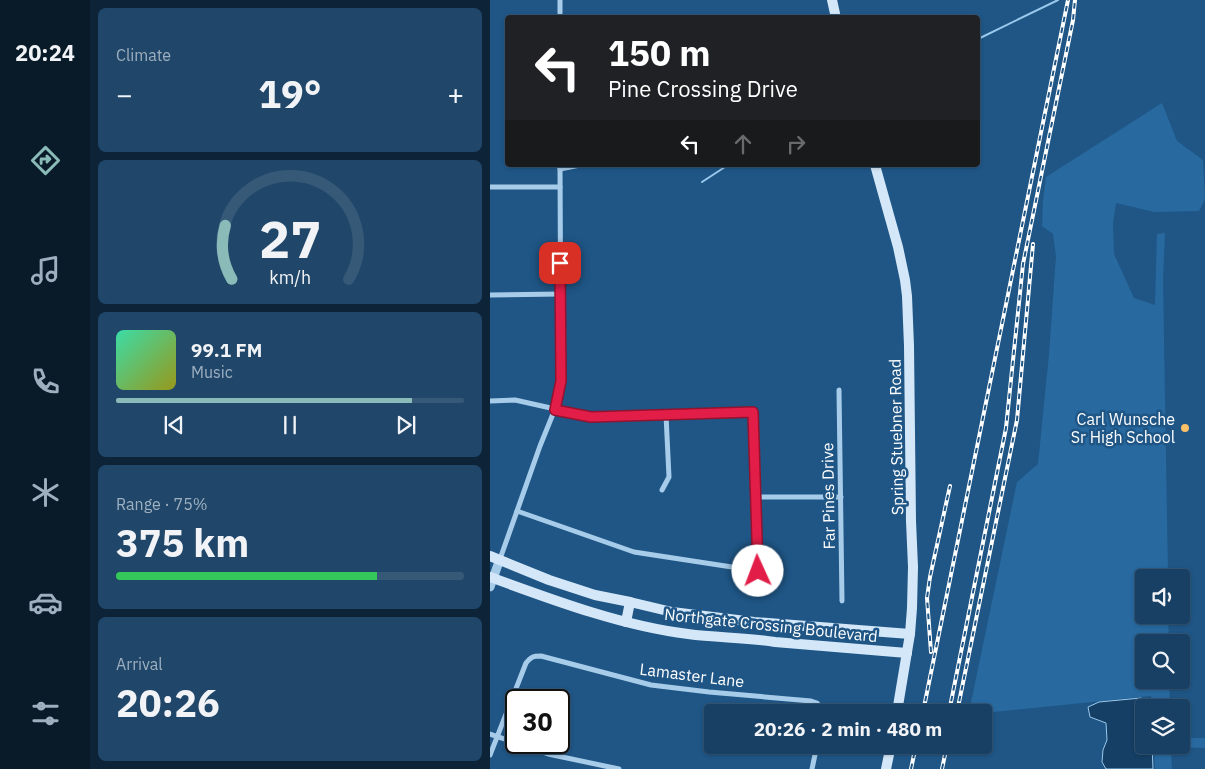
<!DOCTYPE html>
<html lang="en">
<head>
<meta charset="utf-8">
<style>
  body { margin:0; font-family:"IBM Plex Sans",sans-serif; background:#20476a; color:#f1f3f6; height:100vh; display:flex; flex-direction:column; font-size:19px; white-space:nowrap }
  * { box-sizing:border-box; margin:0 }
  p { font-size:16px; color:#9eafbf }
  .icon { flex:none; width:28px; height:28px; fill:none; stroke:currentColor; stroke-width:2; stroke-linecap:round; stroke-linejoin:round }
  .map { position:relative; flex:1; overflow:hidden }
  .details { display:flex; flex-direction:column; gap:8px; padding:8px; background:#0d2337; width:400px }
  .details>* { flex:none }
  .banner { position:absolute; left:15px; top:15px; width:475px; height:152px; border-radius:5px; box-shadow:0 1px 4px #0004,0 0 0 1px #365978; background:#202124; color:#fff; overflow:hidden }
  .buttons { position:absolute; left:645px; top:569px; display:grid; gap:10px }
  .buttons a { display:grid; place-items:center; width:55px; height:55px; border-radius:5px; background:#174064; box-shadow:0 1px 4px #0004,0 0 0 1px #365978; font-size:25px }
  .speed { position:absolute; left:15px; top:689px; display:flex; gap:10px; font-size:25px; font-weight:700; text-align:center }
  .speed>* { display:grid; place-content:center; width:65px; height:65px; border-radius:50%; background:#174064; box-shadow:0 1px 4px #0004,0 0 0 1px #365978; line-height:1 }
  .speed .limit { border:2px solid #111; border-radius:8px; background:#fff; color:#111 }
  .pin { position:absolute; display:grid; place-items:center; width:42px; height:42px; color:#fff; margin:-21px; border-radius:10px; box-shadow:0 2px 8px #0006 }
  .me { position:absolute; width:55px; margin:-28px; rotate:358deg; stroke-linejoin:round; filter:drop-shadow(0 0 4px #0008) }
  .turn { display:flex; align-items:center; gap:18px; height:105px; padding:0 20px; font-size:22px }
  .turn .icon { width:65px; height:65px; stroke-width:2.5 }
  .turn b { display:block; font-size:35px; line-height:42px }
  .lanes { display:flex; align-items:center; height:48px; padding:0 20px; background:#0003; justify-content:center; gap:25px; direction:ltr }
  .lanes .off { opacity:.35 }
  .big { font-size:38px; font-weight:800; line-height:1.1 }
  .details .widget { flex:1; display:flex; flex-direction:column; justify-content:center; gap:8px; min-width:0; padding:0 18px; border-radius:8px; background:#20476a }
  .details .dial { align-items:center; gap:0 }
  .dial svg { height:130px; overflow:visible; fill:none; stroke:#365978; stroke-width:7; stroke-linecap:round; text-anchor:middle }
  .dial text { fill:#f1f3f6; stroke:none }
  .song { display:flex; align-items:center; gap:15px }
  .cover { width:60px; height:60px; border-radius:8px; background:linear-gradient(135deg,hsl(160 70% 55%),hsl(60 70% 35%)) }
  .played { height:5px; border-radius:2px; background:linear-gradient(90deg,#8bbbb9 85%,#365978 85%) }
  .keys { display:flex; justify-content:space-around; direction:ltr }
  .heat { display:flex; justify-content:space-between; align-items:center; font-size:28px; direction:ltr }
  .charge { height:8px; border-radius:4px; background:linear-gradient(90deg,#34c759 75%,#365978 0) }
  .trip { position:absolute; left:214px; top:704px; width:288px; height:50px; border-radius:5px; background:#174064; box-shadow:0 1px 4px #0004,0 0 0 1px #365978; font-weight:800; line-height:50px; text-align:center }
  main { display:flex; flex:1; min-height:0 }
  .tab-bar { display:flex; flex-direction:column; width:90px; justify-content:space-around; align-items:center; background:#091a28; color:#9eafbf }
  .tab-bar .icon { width:35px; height:35px }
  .tab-bar .on { color:#8bbbb9 }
  .tab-bar b { font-size:22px; color:#f1f3f6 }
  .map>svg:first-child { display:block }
</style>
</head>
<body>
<main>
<nav class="tab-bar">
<b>20:24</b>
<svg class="icon on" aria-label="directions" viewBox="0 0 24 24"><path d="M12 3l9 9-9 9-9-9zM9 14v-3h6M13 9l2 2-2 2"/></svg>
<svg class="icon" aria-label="music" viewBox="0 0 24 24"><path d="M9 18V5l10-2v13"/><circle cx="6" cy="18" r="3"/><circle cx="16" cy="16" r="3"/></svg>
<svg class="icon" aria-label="phone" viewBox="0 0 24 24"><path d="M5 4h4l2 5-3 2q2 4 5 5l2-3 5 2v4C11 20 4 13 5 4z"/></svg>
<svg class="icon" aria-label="climate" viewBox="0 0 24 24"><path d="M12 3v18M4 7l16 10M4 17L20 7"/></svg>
<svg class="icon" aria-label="car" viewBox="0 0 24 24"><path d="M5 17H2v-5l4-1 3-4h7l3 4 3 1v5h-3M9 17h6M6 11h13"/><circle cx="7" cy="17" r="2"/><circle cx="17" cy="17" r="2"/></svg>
<svg class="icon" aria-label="filters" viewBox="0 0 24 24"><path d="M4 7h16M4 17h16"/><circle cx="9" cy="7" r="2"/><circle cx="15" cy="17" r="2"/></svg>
</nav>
<section class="details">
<div class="widget"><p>Climate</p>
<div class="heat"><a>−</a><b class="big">19°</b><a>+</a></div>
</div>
<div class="widget dial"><svg viewBox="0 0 100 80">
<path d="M14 69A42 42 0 1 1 86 69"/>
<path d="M14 69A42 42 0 0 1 10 36" stroke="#8bbbb9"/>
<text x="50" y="56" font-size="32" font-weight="700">27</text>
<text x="50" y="72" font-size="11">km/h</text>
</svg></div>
<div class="widget">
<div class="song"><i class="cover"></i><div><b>99.1 FM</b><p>Music</p></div></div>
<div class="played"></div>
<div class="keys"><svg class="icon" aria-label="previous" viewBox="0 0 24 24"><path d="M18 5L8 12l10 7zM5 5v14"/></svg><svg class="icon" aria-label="pause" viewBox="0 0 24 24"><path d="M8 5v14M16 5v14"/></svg><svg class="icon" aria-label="next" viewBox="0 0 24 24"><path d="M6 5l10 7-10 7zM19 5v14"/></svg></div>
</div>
<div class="widget"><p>Range · 75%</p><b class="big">375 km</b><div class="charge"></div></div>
<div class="widget"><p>Arrival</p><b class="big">20:26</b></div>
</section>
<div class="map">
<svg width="715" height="769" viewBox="0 0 715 769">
  <rect width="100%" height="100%" fill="#1f5686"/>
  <g fill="#28699f">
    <polygon points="672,103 687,141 713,160 715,199 709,211 664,212 626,203 623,223 624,254 644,298 665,305 667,234 675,233 673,278 678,577 654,578 654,615 678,615 679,642 654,642 654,680 679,680 680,707 662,707 661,696 493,713 479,712 527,482 548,464 559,354 566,256 563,234 552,226 553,201 556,177"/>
    <polygon points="691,738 715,738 715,748 681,747 682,769 665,769 664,745 691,745"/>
  </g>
  <polygon fill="#153f65" stroke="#9bc9ec" points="651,698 657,701 659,707 654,708 654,745 662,745 663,769 616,769 612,762 613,750 617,740 616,723 600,717 598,707 609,702"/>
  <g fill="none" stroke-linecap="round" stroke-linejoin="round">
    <g stroke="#9bc9ec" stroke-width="2">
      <polyline points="488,39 568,0"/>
      <polyline points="212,182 238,165"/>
    </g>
    <g stroke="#a7ccea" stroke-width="5">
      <polyline points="70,0 70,18"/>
      <polyline points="70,169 90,165"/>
      <polyline points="0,187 70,187"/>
      <polyline points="0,295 70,294"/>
      <polyline points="349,390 352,601"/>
      <polyline points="0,401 25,400 101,417 263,411 268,571 144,552 27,511"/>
      <polyline points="172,490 179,477 176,415"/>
      <polyline points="266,497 351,497"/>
      <polyline points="10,559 50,446 65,409 71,381 70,165"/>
      <polyline points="0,734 58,754 129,769"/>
      <path d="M0,755L36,663C41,657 43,656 51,656L161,685L219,692L321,701L327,703L334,712"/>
      <polyline points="322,769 327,745"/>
    </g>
    <polyline stroke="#a7ccea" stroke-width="9" points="0,587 10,559"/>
    <g stroke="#d3e7f8" stroke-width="10">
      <polyline points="342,0 346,18"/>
      <polyline points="385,165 408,247 415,280 417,296 419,346 421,521 423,567 422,608 420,634 407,712"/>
      <polyline points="0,556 59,580 105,595 140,602 182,612 264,622 420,634"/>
      <path d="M0,577C63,600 132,626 198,634C227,638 256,637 285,642L417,653"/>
      <polyline points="136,622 140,602"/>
      <polyline points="396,769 401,745"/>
    </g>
    <g stroke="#fff" stroke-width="4">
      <g id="rail">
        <polyline points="441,652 437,598 440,577 460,486"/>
        <polyline points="433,712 578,0"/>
        <polyline points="459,712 516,428 533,264 583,20 585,0"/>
        <polyline points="467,712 527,420 543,244"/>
        <polyline points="421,769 426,745"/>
        <polyline points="452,769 457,745"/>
      </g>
    </g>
    <use href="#rail" stroke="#1f5686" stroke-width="2" stroke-dasharray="5.5" stroke-linecap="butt"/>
  </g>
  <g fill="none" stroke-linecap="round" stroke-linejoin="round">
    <g stroke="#92132f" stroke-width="12">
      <polyline id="route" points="70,263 71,381 65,410 101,417 263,412 268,571"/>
    </g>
    <use href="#route" stroke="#e11d48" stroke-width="9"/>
  </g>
  <circle fill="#f9c067" stroke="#1f5686" stroke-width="2" cx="695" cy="428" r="5"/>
  <g text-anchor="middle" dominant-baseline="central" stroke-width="5" stroke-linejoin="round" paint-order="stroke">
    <g font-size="16" fill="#fff" stroke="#1f5686" text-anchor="end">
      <text x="685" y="419">Carl Wunsche<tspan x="685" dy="18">Sr High School</tspan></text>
    </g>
    <g font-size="16" fill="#fff" stroke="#1f5686">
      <text transform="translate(406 437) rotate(-91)">Spring Stuebner Road</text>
      <text transform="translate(338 496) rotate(-91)">Far Pines Drive</text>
      <text transform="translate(281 625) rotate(6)">Northgate Crossing Boulevard</text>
      <text transform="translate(202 675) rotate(7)">Lamaster Lane</text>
    </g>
  </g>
</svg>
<div class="buttons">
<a><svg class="icon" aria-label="sound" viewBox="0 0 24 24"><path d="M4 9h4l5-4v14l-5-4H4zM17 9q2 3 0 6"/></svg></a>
<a><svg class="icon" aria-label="search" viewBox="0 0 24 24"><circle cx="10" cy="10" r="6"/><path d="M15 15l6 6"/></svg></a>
<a><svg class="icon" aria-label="layers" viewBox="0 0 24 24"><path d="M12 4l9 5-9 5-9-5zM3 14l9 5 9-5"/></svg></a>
</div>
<div class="speed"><div class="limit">30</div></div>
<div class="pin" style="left:70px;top:263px;background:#d93025"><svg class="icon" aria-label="arrive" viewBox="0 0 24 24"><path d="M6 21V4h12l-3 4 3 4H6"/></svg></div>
<svg class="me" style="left:268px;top:571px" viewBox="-20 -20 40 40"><circle r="19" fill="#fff"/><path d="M0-13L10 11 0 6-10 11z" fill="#e11d48"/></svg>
<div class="trip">20:26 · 2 min · 480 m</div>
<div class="banner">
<div class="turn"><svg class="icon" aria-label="left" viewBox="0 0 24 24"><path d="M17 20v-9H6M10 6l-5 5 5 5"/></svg><div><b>150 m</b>Pine Crossing Drive</div></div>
<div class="lanes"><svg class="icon" aria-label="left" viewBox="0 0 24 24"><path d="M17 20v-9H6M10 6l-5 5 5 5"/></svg><svg class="icon off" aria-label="ahead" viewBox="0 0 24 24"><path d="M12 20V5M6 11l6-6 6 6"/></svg><svg class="icon off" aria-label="right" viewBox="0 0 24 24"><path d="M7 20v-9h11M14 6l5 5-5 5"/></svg></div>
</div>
</div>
</main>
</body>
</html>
